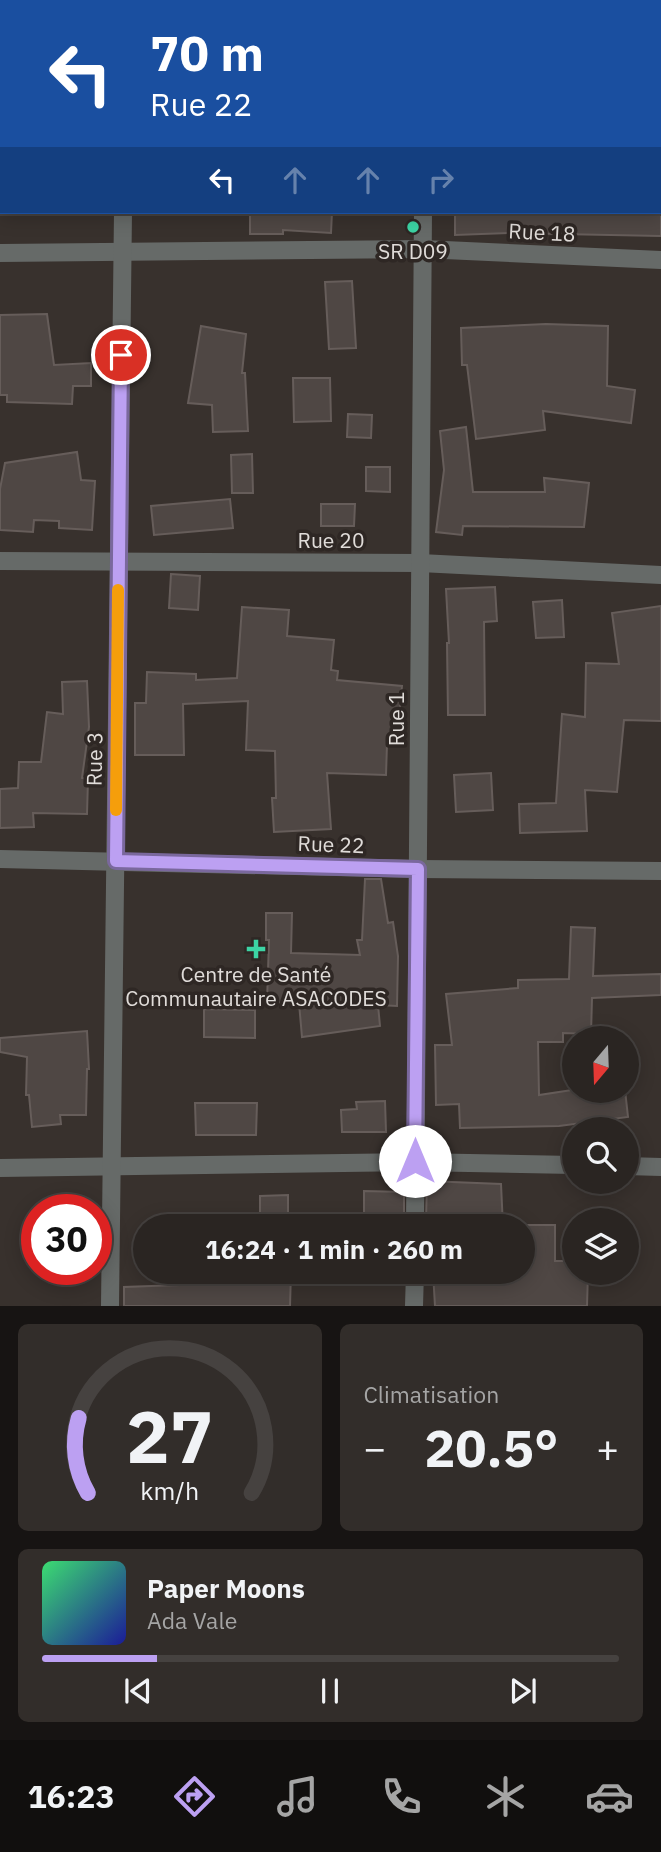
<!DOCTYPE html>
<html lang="fr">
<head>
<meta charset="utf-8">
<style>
  body { margin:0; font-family:"IBM Plex Sans",sans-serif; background:#322d2a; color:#f1f3f6; height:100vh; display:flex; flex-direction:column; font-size:26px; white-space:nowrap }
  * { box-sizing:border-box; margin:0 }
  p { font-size:23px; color:#a5a5a5 }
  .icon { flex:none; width:38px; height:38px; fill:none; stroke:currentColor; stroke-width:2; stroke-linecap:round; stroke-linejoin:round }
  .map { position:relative; height:1306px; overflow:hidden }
  .panel { display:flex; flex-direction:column; gap:18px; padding:18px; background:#171413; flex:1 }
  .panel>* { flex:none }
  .banner { position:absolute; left:0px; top:0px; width:662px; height:214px; box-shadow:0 4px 18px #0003,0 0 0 2px #464240; background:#1a4fa0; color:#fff; overflow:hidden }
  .needle { width:46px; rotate:199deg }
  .fabs { position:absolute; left:562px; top:1026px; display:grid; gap:14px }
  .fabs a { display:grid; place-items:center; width:77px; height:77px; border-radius:50%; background:#2a2522; box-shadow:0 4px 18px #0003,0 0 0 2px #464240; font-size:35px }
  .speed { position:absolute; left:21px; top:1194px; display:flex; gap:14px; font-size:35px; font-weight:700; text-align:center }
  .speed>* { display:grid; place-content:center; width:91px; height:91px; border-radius:50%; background:#2a2522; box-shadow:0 4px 18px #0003,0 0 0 2px #464240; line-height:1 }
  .speed .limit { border:10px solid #d22; background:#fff; color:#111 }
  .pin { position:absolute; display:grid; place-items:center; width:60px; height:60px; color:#fff; margin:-30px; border:4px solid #fff; border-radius:50%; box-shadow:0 2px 7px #0007 }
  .me { position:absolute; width:77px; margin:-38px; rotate:0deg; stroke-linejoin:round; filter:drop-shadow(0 0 5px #0008) }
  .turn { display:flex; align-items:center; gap:24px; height:147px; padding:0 35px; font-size:32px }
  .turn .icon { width:91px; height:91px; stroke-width:2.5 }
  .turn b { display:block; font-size:49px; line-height:60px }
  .lanes { display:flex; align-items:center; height:66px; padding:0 35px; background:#0003; justify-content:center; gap:35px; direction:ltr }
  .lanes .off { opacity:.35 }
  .big { font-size:52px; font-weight:800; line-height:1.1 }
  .panel .tile { flex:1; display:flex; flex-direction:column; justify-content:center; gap:10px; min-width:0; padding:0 24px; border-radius:10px; background:#322d2a }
  .panel .dial { align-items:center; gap:0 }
  .dial svg { height:182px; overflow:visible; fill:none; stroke:#464240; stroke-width:7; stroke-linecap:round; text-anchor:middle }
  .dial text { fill:#f1f3f6; stroke:none }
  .song { display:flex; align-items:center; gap:21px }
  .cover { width:84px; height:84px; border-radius:10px; background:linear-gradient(135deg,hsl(140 70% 55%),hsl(240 70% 35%)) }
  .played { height:7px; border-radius:4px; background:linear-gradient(90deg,#bca0f2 20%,#464240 20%) }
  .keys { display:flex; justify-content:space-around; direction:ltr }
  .heat { display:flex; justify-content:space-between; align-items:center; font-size:38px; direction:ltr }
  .panel .tiles { flex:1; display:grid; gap:18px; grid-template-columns:1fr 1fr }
  .tile:last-child { grid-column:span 2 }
  .trip { position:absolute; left:133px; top:1214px; width:402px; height:70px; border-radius:35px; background:#2a2522; box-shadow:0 4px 18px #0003,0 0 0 2px #464240; font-weight:800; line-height:70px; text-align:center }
  .tabs { display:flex; height:112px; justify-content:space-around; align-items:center; background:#110f0e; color:#a5a5a5 }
  .tabs .icon { width:49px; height:49px }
  .tabs .on { color:#bca0f2 }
  .tabs b { font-size:32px; color:#f1f3f6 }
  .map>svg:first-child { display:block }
</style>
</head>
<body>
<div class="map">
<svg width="661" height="1306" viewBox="0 0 661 1306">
  <rect width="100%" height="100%" fill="#38312d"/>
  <g fill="#4f4744" stroke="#665d5a" stroke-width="2">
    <polygon points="250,212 332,212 331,233 283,230 283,234 250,234"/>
    <polygon points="455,212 661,212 661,236 509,233 455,235"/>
    <polygon points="352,281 356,348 329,349 325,282"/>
    <polygon points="47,314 54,365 91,363 91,386 73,386 72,404 7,402 7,395 0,395 0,315"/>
    <polygon points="546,324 608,326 607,386 635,390 631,423 543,411 545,430 476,439 467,365 462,365 461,328"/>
    <polygon points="201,326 246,334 242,373 245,373 248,431 213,432 212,405 188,403"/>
    <polygon points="293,378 330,378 331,421 294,422"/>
    <polygon points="348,414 372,415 371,438 347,437"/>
    <polygon points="466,427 473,492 545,492 544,478 589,483 584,527 463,526 462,535 436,532 444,470 440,431"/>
    <polygon points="77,452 81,480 95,481 92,530 59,528 59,521 34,520 33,532 0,530 0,489 5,463"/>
    <polygon points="252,454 253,493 232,493 231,455"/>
    <polygon points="366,467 390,467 390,492 366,491"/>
    <polygon points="230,499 233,528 154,535 151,506"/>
    <polygon points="321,504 355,504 354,526 321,526"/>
    <polygon points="171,574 200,576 198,610 169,608"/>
    <polygon points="495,587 497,621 484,622 485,715 448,715 447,643 449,643 446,589"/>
    <polygon points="562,600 564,637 536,638 533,602"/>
    <polygon points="661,606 661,721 624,720 617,792 585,790 587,831 520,833 519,804 556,803 562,714 585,717 586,663 619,664 612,613"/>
    <polygon points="242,607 289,610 287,636 334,640 331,670 338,671 337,680 402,686 396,745 387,744 386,775 327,773 331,829 274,832 272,798 276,798 275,751 246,750 248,701 183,704 184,755 135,755 135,703 146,703 147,672 196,674 196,680 237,678"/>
    <polygon points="87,681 89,727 82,778 88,779 87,814 33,813 34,827 0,828 0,789 18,788 19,762 41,762 47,712 63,714 62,682"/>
    <polygon points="491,773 493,810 456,812 454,775"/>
    <polygon points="365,879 381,879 388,923 393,922 398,956 397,1006 378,1005 380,1026 302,1037 299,1003 267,1002 269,940 266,940 266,913 292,913 291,953 360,955 357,940 362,940"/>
    <polygon points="571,927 595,928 593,976 661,974 661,995 592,998 591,1034 563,1033 563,1042 538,1042 539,1095 572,1090 625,1090 628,1117 559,1126 460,1128 459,1104 436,1105 435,1045 452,1045 446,994 518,988 518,980 569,979"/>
    <polygon points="204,1009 255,1010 255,1038 204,1037"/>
    <polygon points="87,1031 89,1069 87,1069 86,1115 60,1115 61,1124 32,1127 29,1095 26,1095 27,1057 0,1052 0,1038"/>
    <polygon points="385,1101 386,1132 342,1132 341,1110 357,1109 356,1102"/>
    <polygon points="195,1103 257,1103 256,1135 196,1135"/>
    <polygon points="427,1181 501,1184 503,1227 433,1227 433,1220 426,1220"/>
    <polygon points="364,1191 404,1192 404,1220 364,1219"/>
    <polygon points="288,1195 288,1227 260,1227 260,1196"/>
    <polygon points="523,1225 555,1225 555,1261 574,1261 574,1272 588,1272 587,1306 435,1306 433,1272 523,1272"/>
    <polygon points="260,1272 291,1272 290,1306 124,1306 124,1287 260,1282"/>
  </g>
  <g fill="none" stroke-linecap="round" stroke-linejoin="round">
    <g stroke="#666a68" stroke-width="18">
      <polyline points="125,2 125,0"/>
      <polyline points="425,2 425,0"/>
      <polyline points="0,253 423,249 661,260"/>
      <polyline points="0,561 420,563 661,575"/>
      <polyline points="0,859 418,869 661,871"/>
      <polyline points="626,1166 661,1167"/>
      <polyline points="0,1168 415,1162 574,1165"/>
      <polyline points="415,1227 423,212"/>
      <polyline points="110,1306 123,212"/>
      <polyline points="414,1306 415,1272"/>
    </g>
  </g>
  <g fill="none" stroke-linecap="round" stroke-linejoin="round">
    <g stroke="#7a689d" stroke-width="18">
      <polyline id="route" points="121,355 116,861 418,869 415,1161"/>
    </g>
    <use href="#route" stroke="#bca0f2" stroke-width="12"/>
    <polyline stroke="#f59e0b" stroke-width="12" points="116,810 118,590"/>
  </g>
  <g fill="#3cd4a4" stroke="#2e2724" stroke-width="2.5">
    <circle cx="413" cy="227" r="7"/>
    <path d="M252.5 938.5h7v7h7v7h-7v7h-7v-7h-7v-7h7z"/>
  </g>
  <g text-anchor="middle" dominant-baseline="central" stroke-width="7" stroke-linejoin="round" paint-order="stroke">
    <g font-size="21" fill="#e0dcd9" stroke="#2e2724">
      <text transform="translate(542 232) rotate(3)">Rue 18</text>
      <text x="331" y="540">Rue 20</text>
      <text transform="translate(396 719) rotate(-90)">Rue 1</text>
      <text transform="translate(94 759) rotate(-89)">Rue 3</text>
      <text transform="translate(331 844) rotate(2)">Rue 22</text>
    </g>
    <g font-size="21" fill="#e0dcd9" stroke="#2e2724">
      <text x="413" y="251">SR D09</text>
      <text x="256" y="974">Centre de Santé<tspan x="256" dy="24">Communautaire ASACODES</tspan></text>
    </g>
  </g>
</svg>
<div class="fabs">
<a><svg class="needle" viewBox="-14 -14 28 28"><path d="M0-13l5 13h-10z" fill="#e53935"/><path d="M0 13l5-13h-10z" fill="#a5a5a5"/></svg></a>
<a><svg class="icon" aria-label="search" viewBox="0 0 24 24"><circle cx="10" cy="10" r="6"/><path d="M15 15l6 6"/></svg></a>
<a><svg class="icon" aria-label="layers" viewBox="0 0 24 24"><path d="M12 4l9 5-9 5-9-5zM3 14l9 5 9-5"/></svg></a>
</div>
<div class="speed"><div class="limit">30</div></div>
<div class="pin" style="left:121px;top:355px;background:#d93025"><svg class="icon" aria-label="arrive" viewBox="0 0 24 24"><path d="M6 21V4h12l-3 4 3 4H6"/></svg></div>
<svg class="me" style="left:415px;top:1161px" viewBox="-20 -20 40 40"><circle r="19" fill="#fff"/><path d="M0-13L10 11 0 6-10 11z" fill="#bca0f2"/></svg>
<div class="trip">16:24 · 1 min · 260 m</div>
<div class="banner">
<div class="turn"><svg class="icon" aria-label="left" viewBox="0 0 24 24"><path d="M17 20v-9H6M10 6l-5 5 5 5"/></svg><div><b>70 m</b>Rue 22</div></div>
<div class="lanes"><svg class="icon" aria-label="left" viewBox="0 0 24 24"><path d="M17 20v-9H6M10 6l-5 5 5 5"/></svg><svg class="icon off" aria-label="ahead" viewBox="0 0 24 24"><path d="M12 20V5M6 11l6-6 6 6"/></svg><svg class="icon off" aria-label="ahead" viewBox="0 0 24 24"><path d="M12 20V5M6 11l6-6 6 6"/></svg><svg class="icon off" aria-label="right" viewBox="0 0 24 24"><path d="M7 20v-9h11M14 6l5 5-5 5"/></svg></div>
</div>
</div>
<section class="panel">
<div class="tiles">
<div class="tile dial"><svg viewBox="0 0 100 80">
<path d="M14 69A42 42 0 1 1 86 69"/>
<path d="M14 69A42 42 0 0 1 10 36" stroke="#bca0f2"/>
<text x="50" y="56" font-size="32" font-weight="700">27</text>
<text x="50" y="72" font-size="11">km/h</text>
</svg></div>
<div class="tile"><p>Climatisation</p>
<div class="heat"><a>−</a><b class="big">20.5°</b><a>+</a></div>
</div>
<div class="tile">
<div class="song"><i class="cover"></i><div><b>Paper Moons</b><p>Ada Vale</p></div></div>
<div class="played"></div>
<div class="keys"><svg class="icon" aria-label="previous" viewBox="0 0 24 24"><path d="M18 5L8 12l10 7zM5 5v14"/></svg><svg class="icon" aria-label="pause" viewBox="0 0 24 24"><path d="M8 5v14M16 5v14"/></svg><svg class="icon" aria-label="next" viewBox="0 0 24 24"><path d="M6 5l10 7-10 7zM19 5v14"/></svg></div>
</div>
</div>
</section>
<nav class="tabs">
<b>16:23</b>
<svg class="icon on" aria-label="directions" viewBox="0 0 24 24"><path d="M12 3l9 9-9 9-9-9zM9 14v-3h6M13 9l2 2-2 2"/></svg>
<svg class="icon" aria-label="music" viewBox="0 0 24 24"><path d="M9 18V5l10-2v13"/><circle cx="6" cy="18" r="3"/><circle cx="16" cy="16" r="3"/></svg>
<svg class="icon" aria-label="phone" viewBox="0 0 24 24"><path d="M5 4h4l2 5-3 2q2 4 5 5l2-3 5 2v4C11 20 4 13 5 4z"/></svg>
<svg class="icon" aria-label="climate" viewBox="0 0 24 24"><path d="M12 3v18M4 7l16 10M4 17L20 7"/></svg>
<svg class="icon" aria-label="car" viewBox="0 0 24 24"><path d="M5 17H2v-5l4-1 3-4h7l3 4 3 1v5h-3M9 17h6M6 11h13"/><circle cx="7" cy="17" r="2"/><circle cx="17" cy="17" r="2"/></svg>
</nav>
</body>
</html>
